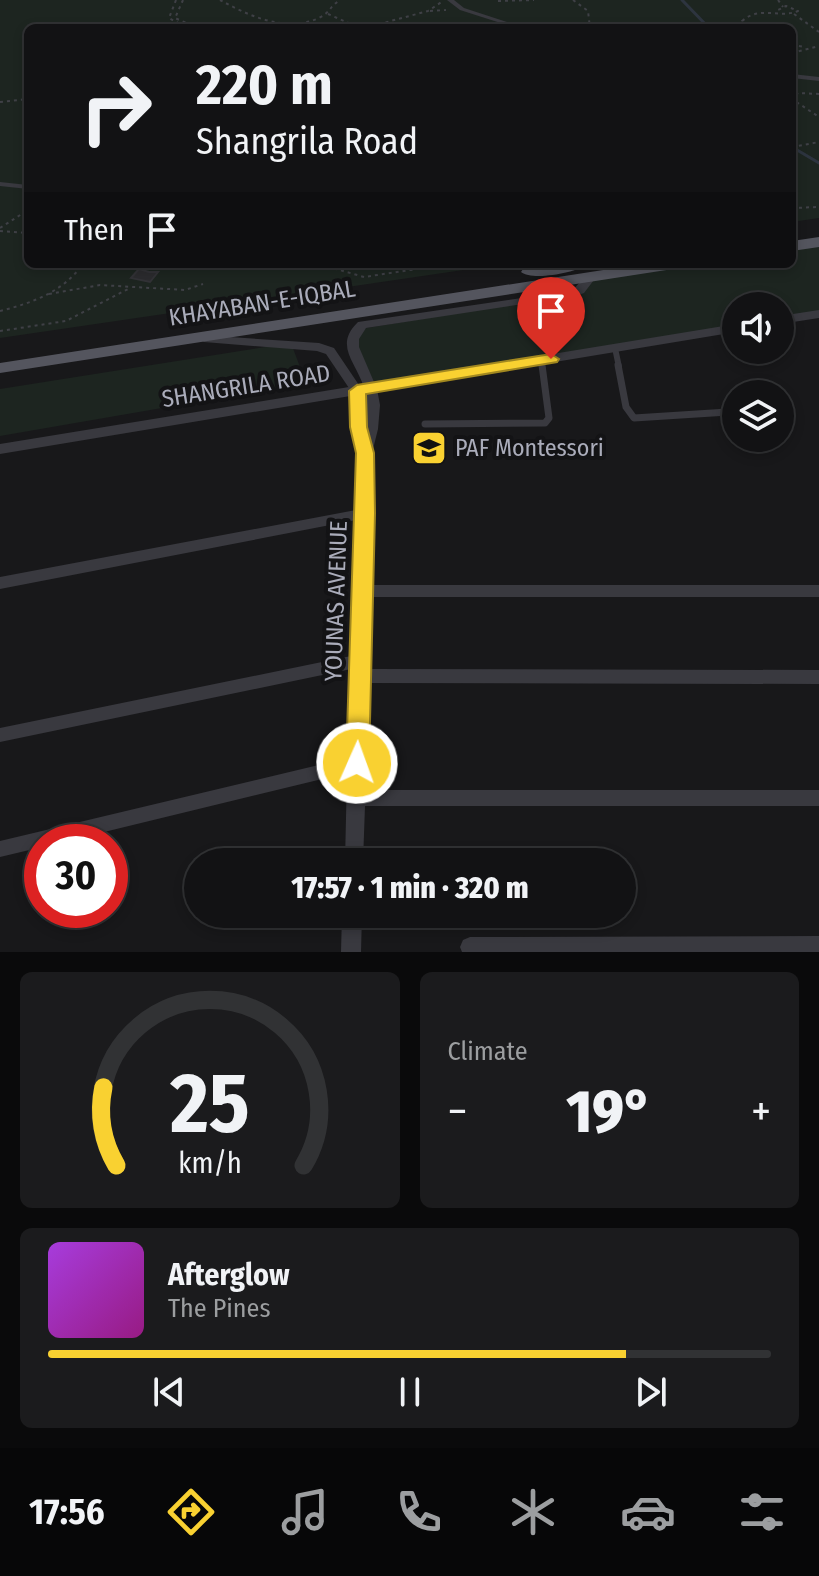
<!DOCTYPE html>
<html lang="en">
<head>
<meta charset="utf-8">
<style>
  body { margin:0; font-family:"Fira Sans Condensed",sans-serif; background:#1b1b1d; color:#f1f3f6; height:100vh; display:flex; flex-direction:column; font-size:30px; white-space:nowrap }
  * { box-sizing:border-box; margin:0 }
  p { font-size:26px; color:#9c9ea0 }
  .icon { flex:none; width:44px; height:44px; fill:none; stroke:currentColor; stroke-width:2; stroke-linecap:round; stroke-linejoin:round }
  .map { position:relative; height:952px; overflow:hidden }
  .details { display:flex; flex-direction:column; gap:20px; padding:20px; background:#0a0a0b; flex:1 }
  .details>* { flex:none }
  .banner { position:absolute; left:24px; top:24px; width:772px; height:244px; border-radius:12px; box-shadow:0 4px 12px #0003,0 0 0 2px #313234; background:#121214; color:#f1f3f6; overflow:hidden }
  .tools { position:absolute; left:722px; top:292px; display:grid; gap:16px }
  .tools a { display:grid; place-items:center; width:72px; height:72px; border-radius:50%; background:#121214; box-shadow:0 4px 12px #0003,0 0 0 2px #313234; font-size:40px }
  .speed { position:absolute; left:24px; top:824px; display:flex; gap:16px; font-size:40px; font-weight:700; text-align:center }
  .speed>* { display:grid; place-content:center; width:104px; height:104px; border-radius:50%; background:#121214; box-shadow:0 4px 12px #0003,0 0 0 2px #313234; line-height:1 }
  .speed .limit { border:12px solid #d22; background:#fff; color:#111 }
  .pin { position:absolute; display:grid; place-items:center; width:68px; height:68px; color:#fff; margin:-82px -34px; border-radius:50% 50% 50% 0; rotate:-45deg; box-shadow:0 0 8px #0007 }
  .pin .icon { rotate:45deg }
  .me { position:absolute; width:88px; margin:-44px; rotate:2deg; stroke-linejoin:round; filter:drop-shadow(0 0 6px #0008) }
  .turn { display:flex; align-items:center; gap:28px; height:168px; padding:0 40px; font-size:36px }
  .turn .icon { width:104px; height:104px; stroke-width:2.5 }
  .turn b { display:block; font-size:56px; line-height:68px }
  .then { display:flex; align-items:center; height:76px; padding:0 40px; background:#0003; gap:16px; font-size:30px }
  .big { font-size:60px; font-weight:800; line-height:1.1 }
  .details .tile { flex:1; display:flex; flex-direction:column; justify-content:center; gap:12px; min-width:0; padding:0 28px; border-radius:12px; background:#1b1b1d }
  .details .dial { align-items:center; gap:0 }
  .dial svg { height:208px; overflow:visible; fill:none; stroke:#313234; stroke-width:7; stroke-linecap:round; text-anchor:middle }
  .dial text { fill:#f1f3f6; stroke:none }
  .song { display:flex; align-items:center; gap:24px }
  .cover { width:96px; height:96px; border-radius:12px; background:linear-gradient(135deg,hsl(280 70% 55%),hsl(310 70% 35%)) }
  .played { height:8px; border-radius:4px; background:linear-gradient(90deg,#f9d131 80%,#313234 80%) }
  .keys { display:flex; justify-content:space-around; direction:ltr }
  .heat { display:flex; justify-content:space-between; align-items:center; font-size:44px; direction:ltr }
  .details .tiles { flex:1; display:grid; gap:20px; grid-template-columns:1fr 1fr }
  .tile:last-child { grid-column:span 2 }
  .trip { position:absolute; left:184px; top:848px; width:452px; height:80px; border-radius:40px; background:#121214; box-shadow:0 4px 12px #0003,0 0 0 2px #313234; font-weight:800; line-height:80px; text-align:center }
  .menu { display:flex; height:128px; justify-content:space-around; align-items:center; background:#070708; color:#9c9ea0 }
  .menu .icon { width:56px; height:56px }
  .menu .active { color:#f9d131 }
  .menu b { font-size:36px; color:#f1f3f6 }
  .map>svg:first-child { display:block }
</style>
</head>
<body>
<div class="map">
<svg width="819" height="952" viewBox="0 0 819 952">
  <rect width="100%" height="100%" fill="#18181a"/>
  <g fill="#1d2520">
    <polygon points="0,0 819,0 819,218 792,222 792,28 28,28 28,264 504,264 0,338"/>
    <polygon points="819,242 819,314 780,320 780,306 736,306 736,328 371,389 355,357 355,330 572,294 591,276 673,264 792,264 792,246"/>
    <polygon points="291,343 306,383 0,436 0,389"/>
  </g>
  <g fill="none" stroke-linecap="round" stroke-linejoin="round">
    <g stroke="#2d343f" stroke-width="3">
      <polyline points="682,0 709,28"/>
      <polyline points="792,147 819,163"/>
    </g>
  </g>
  <polygon fill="#2b2b2e" stroke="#323236" stroke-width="2" points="139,269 149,272 158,272 150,282 131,278"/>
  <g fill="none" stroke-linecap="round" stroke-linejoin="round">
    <g stroke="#3f4046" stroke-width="2" stroke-dasharray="3 4" stroke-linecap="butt">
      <polyline points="176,0 169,18 187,28"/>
      <polyline points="183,0 175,18 198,28"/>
      <path d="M220,0C249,16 286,33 319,18C332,11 328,8 340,0"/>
      <polyline points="573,0 588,11 590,28"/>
      <polyline points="778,0 783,7"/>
      <polyline points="498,1 534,0"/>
      <polyline points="430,11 446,10"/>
      <polyline points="328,14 353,25"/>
      <polyline points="794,14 819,32"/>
      <polyline points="372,26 428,11 443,1"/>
      <polyline points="349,28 362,24 374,28"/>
      <path d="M743,28L742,21C761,5 779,19 798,11L786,6L778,10"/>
      <polyline points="792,45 805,47"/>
      <polyline points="792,53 819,46"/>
      <polyline points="819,94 798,93 792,99 819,117"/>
      <polyline points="0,102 28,99"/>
      <polyline points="792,147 819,142"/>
      <polyline points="792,208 819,207"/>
      <polyline points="0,228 28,210"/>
      <polyline points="0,231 28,233"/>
      <polyline points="307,266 319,264 364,277 450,264"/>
      <polyline points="49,294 100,285 185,290 203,284"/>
      <path d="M0,311C32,303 63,292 83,264"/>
      <polyline points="0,331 66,321 130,288"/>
    </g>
    <g stroke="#39393f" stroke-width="6">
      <polyline points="615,348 619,367"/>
      <polyline points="541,360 542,367"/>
    </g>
    <g stroke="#39393f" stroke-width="7">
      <polyline points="618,365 626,407 634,418 728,412"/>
      <polyline points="425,424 545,423 549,418 542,365"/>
    </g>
    <g fill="#39393f" fill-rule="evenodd">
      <polygon points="447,0 454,0 464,8 525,28 516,28 460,10"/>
      <polygon points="792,74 819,77 819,81 792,78"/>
      <polygon points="0,182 28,185 28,189 0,186"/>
    </g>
    <g fill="#39393f" fill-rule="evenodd">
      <path d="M591,273L597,276L584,293L576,296L366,328L359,339V347L377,389L380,405L378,429L372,453L369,585H819V597H369L367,669L819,670V684L367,683L365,790H819V806H365L363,862H345L347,773L63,842H42V847L0,857V841L348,758L351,669L0,742V728L351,656L356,520L0,589V577L356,510L358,453L351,427V391L326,354L317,351L204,342L198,338L200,335L319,343L334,348L363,391L365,427C367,414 368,401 364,388C357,363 333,346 358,322L570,291C579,287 582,275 591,273Z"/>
      <polygon points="342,914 362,914 361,952 341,952"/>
      <polygon points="819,936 819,952 462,952 460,947 463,940 470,937"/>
    </g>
    <g fill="#39393f" fill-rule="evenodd">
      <polygon points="819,310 819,318 780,324 780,316"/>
      <polygon points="736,324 736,332 0,454 0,444"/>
    </g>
    <g fill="#54555e" fill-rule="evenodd">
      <polygon points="819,237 819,247 792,251 792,241"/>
      <path d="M549,264H588C576,273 532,281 521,272L523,269Z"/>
      <polygon points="642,264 681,264 673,269 0,373 0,363"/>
    </g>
  </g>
  <polygon fill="#f9d131" stroke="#a28820" stroke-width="2" points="551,354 559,359 557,362 366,394 367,427 374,453 375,513 369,763 365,770 357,773 349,770 346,763 356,453 350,427 349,391 357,385"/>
  <defs>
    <g id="school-square" transform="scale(1.8)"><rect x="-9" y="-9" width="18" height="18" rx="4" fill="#f9d131" stroke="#131315"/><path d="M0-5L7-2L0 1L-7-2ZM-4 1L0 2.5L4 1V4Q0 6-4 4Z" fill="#111"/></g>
  </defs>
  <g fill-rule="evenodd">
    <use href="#school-square" x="429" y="448"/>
  </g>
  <g text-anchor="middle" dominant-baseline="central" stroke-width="8" stroke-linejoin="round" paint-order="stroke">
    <g font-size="24" fill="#aaacba" stroke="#131315">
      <text transform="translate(262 303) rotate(-9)">KHAYABAN-E-IQBAL</text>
      <text transform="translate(246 386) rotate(-9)">SHANGRILA ROAD</text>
      <text transform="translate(336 601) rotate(-88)">YOUNAS AVENUE</text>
    </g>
    <g font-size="24" fill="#aaacba" stroke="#131315" text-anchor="start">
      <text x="455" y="448">PAF Montessori</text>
    </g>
  </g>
</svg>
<div class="tools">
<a><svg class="icon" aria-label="sound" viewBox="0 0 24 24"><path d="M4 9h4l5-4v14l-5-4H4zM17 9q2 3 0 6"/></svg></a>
<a><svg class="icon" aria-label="layers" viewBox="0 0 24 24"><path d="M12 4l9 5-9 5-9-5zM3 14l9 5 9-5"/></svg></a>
</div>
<div class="speed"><div class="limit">30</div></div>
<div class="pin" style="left:551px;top:359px;background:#d93025"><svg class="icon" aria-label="arrive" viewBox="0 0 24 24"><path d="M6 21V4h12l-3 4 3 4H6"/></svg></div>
<svg class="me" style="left:357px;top:763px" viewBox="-20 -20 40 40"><circle r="17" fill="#f9d131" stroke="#fff" stroke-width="3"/><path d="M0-11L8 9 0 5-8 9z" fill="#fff"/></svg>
<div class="trip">17:57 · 1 min · 320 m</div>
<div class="banner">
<div class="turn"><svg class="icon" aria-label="right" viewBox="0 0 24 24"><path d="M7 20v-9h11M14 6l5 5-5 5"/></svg><div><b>220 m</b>Shangrila Road</div></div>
<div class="then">Then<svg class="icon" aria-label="arrive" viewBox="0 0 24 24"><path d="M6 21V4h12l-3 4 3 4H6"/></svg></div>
</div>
</div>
<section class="details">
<div class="tiles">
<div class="tile dial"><svg viewBox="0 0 100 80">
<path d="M14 69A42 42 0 1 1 86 69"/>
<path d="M14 69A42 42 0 0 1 9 39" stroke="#f9d131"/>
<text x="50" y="56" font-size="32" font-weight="700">25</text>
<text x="50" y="72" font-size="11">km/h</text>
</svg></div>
<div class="tile"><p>Climate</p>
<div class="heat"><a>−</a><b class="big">19°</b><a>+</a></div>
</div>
<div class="tile">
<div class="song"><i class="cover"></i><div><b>Afterglow</b><p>The Pines</p></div></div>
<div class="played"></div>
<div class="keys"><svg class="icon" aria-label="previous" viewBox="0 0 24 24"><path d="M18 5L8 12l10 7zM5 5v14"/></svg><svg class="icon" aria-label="pause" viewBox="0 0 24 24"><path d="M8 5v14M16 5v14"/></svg><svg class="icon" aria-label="next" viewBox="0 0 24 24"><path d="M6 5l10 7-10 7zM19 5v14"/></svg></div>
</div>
</div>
</section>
<nav class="menu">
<b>17:56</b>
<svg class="icon active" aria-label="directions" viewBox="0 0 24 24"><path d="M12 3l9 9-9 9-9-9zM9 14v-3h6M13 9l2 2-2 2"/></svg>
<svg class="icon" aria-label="music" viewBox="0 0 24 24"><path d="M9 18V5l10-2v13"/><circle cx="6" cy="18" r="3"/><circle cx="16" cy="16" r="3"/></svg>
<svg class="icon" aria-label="phone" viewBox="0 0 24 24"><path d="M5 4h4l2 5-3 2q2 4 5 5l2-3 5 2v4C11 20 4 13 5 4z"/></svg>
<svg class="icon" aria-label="climate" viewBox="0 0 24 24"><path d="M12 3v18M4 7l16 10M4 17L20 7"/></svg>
<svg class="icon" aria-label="car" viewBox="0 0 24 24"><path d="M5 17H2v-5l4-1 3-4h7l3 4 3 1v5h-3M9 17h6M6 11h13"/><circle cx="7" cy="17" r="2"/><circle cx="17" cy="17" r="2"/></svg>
<svg class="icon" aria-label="filters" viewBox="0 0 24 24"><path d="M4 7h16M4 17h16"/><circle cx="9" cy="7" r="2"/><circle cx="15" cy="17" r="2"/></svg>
</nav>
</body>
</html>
